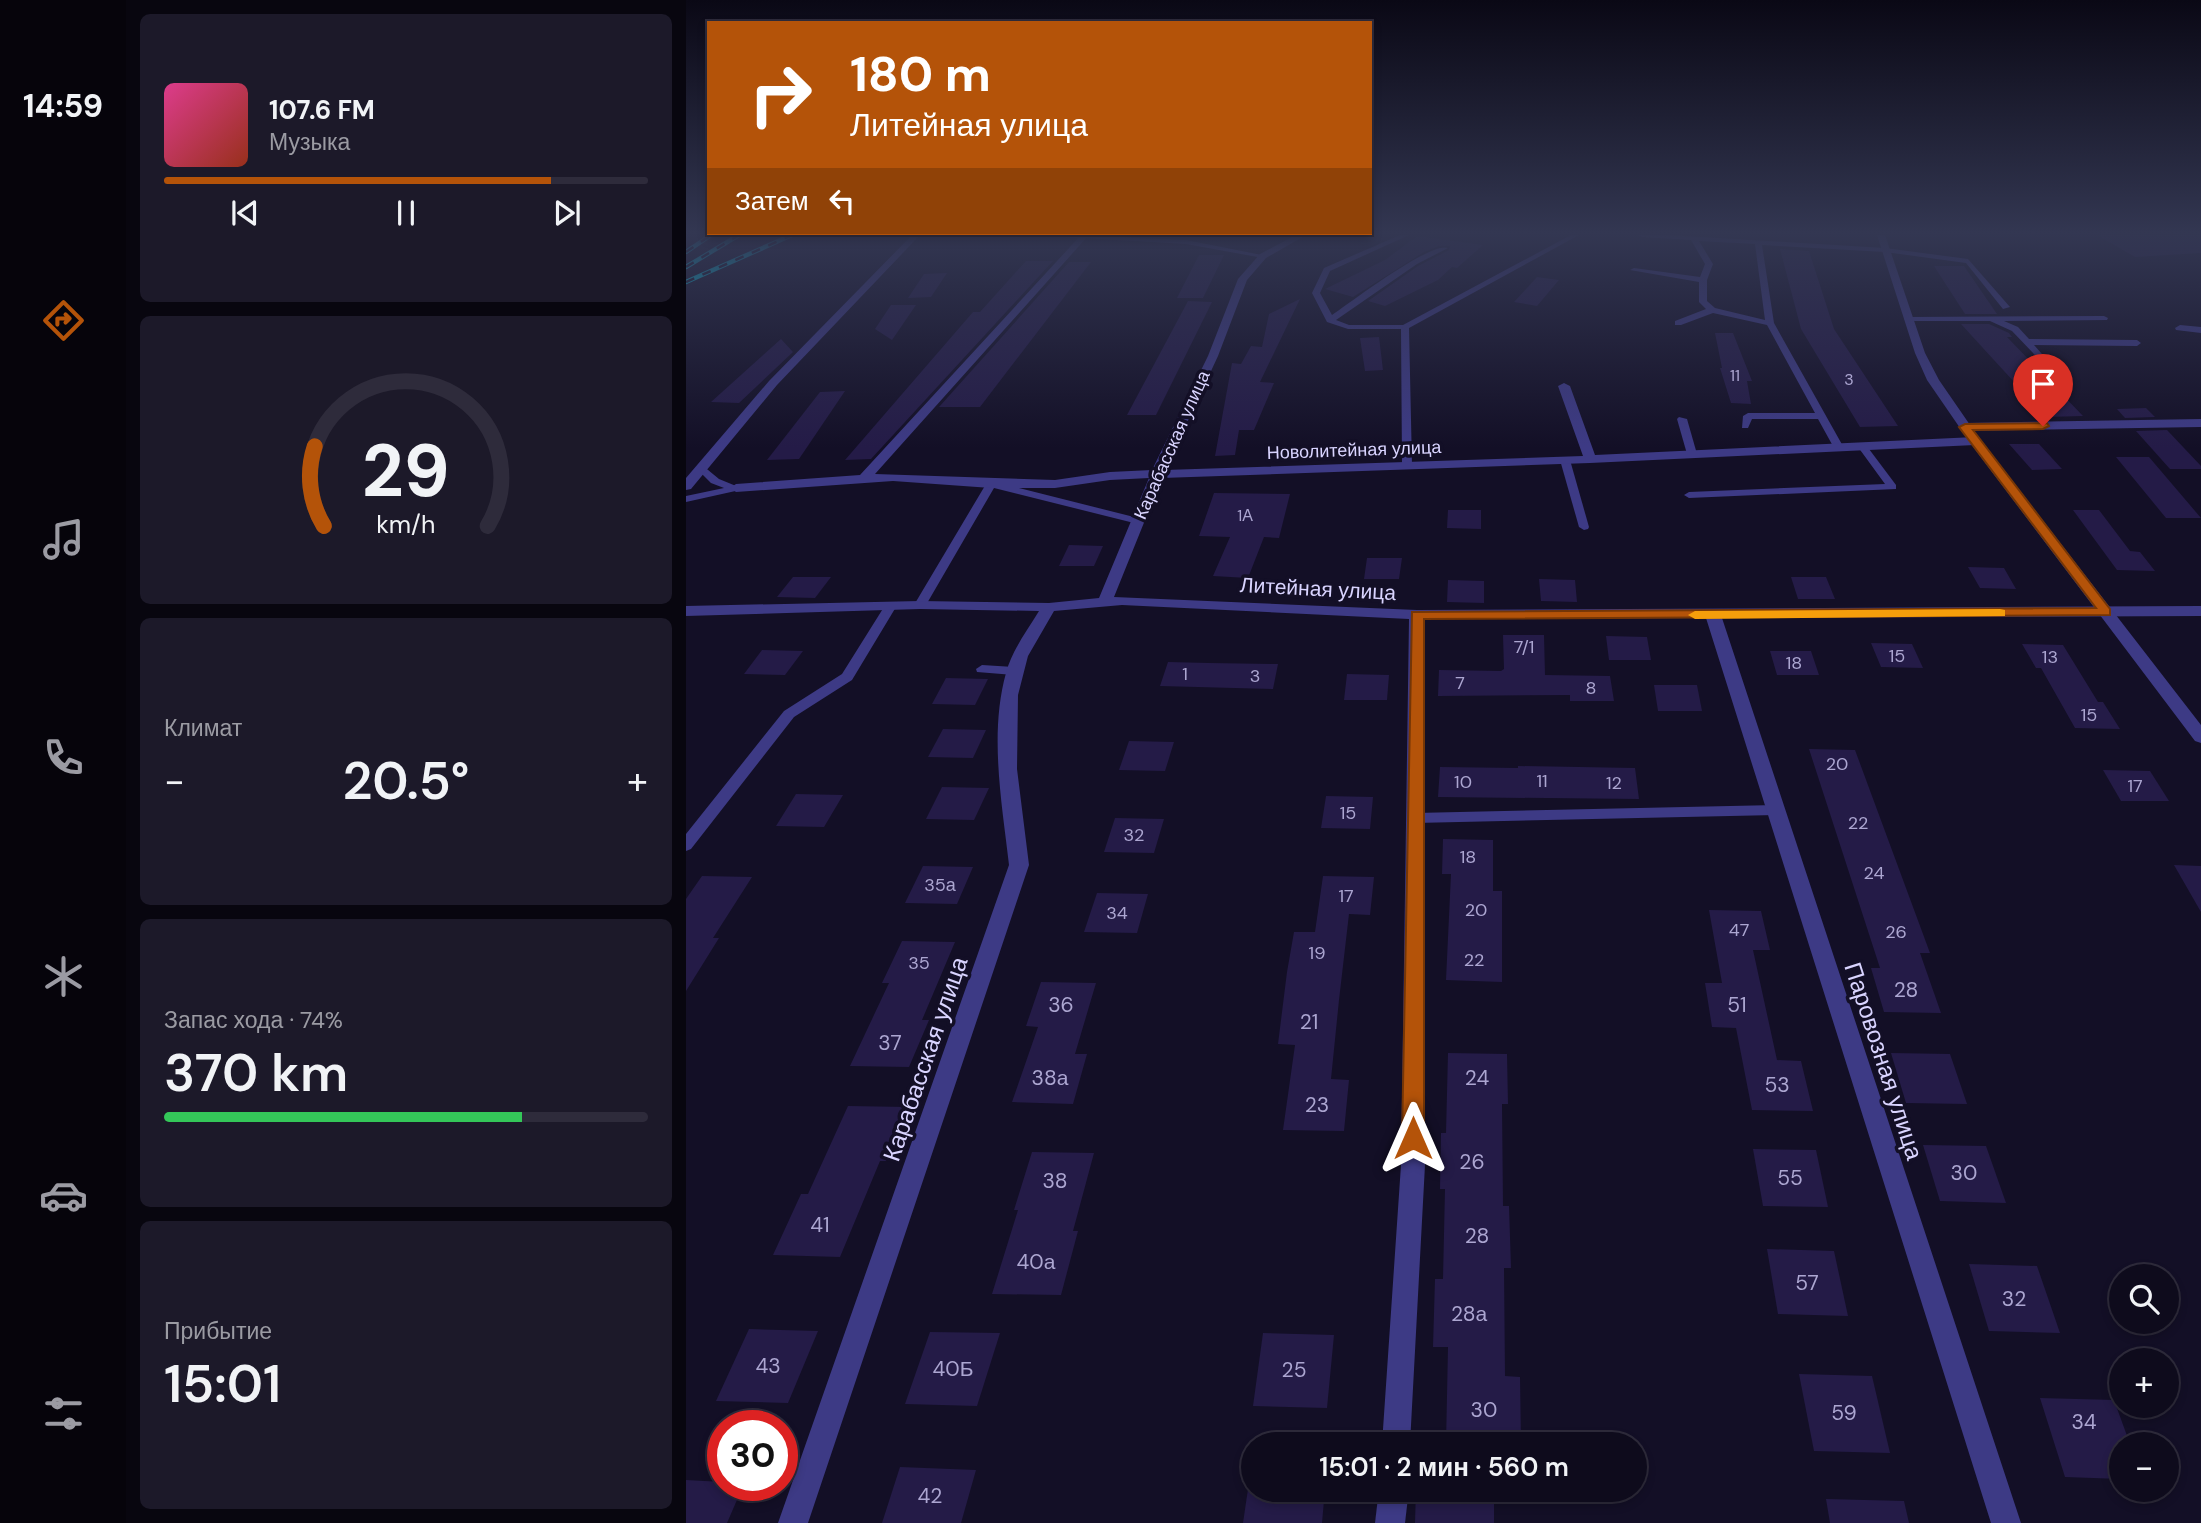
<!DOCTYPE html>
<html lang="ru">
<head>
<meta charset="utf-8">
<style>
  body { margin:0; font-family:"DM Sans",sans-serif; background:#1c1929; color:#f1f3f6; height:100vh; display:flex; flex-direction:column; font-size:26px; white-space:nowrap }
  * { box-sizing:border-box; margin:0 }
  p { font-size:23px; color:#9b9ba3 }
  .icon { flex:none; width:38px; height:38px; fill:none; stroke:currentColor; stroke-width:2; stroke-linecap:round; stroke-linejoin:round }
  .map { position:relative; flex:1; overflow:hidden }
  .drawer { display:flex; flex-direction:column; gap:14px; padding:14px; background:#08060f; width:560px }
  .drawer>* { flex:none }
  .guide { position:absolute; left:21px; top:21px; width:665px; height:214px; border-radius:0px; box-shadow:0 4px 10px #0003,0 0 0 2px #2e2b3b; background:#b45309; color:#fff; overflow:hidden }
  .controls { position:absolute; left:1423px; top:1264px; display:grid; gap:14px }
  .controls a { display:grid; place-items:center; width:70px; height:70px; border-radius:50%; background:#0e0b1c; box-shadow:0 4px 10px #0003,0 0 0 2px #2e2b3b; font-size:35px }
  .speed { position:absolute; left:21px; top:1410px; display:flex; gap:14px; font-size:35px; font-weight:700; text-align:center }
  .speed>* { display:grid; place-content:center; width:91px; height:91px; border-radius:50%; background:#0e0b1c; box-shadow:0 4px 10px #0003,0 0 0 2px #2e2b3b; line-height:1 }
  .speed .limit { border:10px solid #d22; background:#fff; color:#111 }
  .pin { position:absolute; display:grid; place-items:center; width:60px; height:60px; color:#fff; margin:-72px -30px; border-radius:50% 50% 50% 0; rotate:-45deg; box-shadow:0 0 7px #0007 }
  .pin .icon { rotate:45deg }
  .me { position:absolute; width:77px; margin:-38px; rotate:0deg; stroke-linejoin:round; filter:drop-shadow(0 0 5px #0008) }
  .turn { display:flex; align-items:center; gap:24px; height:147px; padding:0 28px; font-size:32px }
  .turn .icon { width:91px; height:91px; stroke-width:2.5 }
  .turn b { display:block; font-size:49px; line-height:60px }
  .then { display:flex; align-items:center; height:66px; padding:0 28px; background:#0003; gap:14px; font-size:26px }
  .big { font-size:52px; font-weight:600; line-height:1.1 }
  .drawer .tile { flex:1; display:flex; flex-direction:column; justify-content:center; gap:10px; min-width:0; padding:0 24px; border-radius:10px; background:#1c1929 }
  .drawer .dial { align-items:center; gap:0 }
  .dial svg { height:182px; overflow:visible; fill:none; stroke:#2e2b3b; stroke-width:7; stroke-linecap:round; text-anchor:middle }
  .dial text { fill:#f1f3f6; stroke:none }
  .song { display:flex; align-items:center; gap:21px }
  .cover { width:84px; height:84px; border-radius:10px; background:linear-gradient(135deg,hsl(330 70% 55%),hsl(10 70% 35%)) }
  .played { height:7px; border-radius:4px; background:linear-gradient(90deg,#b45309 80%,#2e2b3b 80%) }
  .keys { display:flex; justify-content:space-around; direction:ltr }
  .heat { display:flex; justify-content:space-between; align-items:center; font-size:38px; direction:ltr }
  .charge { height:10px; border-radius:5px; background:linear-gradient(90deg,#34c759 74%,#2e2b3b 0) }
  .trip { position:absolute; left:555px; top:1432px; width:406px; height:70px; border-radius:35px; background:#0e0b1c; box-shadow:0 4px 10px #0003,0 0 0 2px #2e2b3b; font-weight:600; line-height:70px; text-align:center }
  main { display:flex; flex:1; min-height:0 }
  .tab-bar { display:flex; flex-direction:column; width:126px; justify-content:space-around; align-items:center; background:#06040b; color:#9b9ba3 }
  .tab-bar .icon { width:49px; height:49px }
  .tab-bar .active { color:#b45309 }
  .tab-bar b { font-size:32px; color:#f1f3f6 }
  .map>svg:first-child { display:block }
</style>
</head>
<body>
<main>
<nav class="tab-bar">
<b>14:59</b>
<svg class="icon active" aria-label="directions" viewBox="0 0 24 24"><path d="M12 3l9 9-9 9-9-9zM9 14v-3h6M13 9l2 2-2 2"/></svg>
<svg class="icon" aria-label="music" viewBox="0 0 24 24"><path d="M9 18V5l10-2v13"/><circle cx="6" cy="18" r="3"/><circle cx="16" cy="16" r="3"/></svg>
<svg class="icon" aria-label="phone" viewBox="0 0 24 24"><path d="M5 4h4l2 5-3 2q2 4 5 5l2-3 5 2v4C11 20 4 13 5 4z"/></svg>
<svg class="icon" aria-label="climate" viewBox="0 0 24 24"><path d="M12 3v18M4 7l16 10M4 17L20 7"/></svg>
<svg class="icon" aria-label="car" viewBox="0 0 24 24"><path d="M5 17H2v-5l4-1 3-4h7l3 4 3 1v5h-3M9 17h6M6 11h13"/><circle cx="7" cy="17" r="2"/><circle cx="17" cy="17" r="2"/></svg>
<svg class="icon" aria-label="filters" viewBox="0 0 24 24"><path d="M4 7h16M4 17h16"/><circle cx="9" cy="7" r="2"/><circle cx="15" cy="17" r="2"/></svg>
</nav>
<section class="drawer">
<div class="tile">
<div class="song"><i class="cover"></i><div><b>107.6 FM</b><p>Музыка</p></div></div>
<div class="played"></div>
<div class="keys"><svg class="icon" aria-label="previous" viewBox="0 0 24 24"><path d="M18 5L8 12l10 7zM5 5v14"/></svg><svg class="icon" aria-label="pause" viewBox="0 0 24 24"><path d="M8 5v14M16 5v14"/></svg><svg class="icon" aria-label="next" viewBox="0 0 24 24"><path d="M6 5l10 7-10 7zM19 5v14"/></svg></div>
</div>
<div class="tile dial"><svg viewBox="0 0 100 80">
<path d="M14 69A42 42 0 1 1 86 69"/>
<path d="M14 69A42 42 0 0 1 10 34" stroke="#b45309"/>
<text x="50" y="56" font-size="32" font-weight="700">29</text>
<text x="50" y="72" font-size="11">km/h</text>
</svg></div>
<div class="tile"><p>Климат</p>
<div class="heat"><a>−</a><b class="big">20.5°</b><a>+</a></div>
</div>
<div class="tile"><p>Запас хода · 74%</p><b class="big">370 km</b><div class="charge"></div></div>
<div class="tile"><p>Прибытие</p><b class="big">15:01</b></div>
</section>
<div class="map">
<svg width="1515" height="1523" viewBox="0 0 1515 1523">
  <rect width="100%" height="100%" fill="#130f26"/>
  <g fill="#241b47">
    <polygon points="1411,235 1515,235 1515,253 1449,257"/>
    <polygon points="731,236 797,245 771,268 766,267 752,280 699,306 682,301 732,266 763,250 764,246 753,246 738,252 667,297 639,289 699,260"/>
    <polygon points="1094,249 1123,251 1148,329 1212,426 1174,427 1115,329"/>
    <polygon points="513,255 538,255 517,298 491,298"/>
    <polygon points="340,261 367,261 185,459 159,460 287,312 294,312"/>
    <polygon points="383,262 405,262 294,407 253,407"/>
    <polygon points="1248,266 1278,266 1311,314 1279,314"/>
    <polygon points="261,273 245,297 222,298 238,274"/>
    <polygon points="851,277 873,280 851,306 828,302"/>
    <polygon points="614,299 574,382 588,383 568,430 553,430 549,455 529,456 546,363 555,364 565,346 576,347 583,314"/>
    <polygon points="502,301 526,302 470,415 441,415"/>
    <polygon points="205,305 230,305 206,340 189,329"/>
    <polygon points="1275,324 1303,324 1323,333 1326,337 1321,337 1397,416 1360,417"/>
    <polygon points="1029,333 1047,333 1066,381 1061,381 1065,404 1045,403 1034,368 1036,368"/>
    <polygon points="693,337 697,370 679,371 674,338"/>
    <polygon points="95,339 107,352 53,403 25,402"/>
    <polygon points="159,391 113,459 81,460 134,392"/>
    <polygon points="1460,408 1469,417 1439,418 1431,409"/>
    <polygon points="1481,430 1515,466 1515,469 1484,469 1450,431"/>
    <polygon points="1323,444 1353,444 1376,469 1346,470"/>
    <polygon points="1430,457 1463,457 1515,518 1480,518"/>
    <polygon points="528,493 604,494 593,538 578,537 562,578 527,576 544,537 513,536"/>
    <polygon points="762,510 795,510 795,529 761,528"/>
    <polygon points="1387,510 1413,510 1444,551 1454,552 1469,571 1431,570"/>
    <polygon points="383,545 417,546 408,566 373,566"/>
    <polygon points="681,558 716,558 713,579 678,579"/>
    <polygon points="1282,567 1318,568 1330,589 1294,588"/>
    <polygon points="107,577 145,577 129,598 91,597"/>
    <polygon points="1105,577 1140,577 1149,599 1112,599"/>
    <polygon points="853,579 889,580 891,602 855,601"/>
    <polygon points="762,580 798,581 798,603 761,602"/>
    <polygon points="817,635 858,635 859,675 924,676 928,701 884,701 884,695 752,696 753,670 815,671 818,669"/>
    <polygon points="920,636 961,637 965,660 923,660"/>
    <polygon points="1185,643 1226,644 1237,668 1195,667"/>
    <polygon points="1336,644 1377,645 1412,702 1417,702 1434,729 1389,728 1355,668 1350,668"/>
    <polygon points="76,650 117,651 99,675 58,674"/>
    <polygon points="1084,651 1125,651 1133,675 1091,675"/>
    <polygon points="482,662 523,663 592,664 587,689 474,686"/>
    <polygon points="661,674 703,675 701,700 658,700"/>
    <polygon points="260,678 302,679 289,705 246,704"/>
    <polygon points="968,685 1011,685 1016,711 972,711"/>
    <polygon points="257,729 300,730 287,758 242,757"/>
    <polygon points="443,741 488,742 479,771 433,770"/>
    <polygon points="1123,749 1169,750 1244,953 1234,953 1255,1013 1198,1012 1185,968 1194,968"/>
    <polygon points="832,766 949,768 953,799 752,797 754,767 832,768"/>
    <polygon points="1417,770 1464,771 1483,801 1435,801"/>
    <polygon points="256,787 303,788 288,820 240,819"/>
    <polygon points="110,794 157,795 138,827 90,826"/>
    <polygon points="640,796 687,797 684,829 635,828"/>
    <polygon points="429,818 478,819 468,853 418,852"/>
    <polygon points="757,839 807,840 807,891 816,891 816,982 760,980 765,874 756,874"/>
    <polygon points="1488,865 1515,866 1515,912"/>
    <polygon points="237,866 287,867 271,904 219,903"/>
    <polygon points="16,876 66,877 27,938 33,938 0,991 0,899"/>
    <polygon points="637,876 688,877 684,915 663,914 653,1000 645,1079 663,1080 658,1131 597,1130 609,1045 592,1044 601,972 608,932 629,932"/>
    <polygon points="411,893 462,894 451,933 398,932"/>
    <polygon points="1023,910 1075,911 1084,950 1067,950 1091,1060 1115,1061 1127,1111 1066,1110 1050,1028 1026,1027 1019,983 1036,983"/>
    <polygon points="216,941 269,942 236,1020 243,1020 223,1067 164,1066 203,983 196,983"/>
    <polygon points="355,982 410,983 389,1054 401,1054 387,1104 326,1102 352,1027 340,1026"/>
    <polygon points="762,1053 821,1054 822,1104 816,1104 817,1206 823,1206 825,1268 818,1268 819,1376 834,1377 835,1444 760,1444 762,1347 747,1347 749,1279 757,1279 759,1189 754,1189 755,1133 760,1133"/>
    <polygon points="1205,1053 1264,1054 1281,1104 1220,1103"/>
    <polygon points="162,1106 222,1107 200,1161 194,1161 154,1257 87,1255 115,1194 122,1194"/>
    <polygon points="1237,1145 1300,1146 1320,1203 1254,1201"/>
    <polygon points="1067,1149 1130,1150 1142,1207 1077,1206"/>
    <polygon points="346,1152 408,1153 387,1231 392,1231 375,1295 306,1294 332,1210 328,1210"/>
    <polygon points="1081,1249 1148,1251 1162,1316 1092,1314"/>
    <polygon points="1283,1264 1351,1266 1374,1333 1303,1331"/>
    <polygon points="63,1329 132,1331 102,1403 30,1401"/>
    <polygon points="244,1332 314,1333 291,1406 219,1404"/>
    <polygon points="577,1333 648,1335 641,1408 567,1406"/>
    <polygon points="1113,1374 1186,1376 1204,1453 1128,1451"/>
    <polygon points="1354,1398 1428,1400 1444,1444 1435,1444 1435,1479 1379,1477"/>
    <polygon points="214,1467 290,1470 275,1523 196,1523"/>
    <polygon points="0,1480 37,1482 37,1486 57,1486 41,1523 0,1523"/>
    <polygon points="562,1489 639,1489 636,1523 557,1523"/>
    <polygon points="730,1489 808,1489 808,1523 729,1523"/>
    <polygon points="1140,1499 1218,1501 1223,1523 1144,1523"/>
  </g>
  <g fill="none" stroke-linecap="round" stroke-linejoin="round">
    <g fill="#3d3a85" fill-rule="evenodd">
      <polygon points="374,235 500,240 581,256 577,258 500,244 378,237"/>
      <path d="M714,235H723L644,271L634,293L646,315C664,303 745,241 762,248L731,264L650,320L663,325H717L885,235H893L723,328L726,465L721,468L716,465L715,329H662L641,322L626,293L638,268Z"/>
      <path d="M952,235H983L1199,248L1282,259L1324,307L1317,309L1280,263L1199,252L1076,245L1088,323L1158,448L1153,451L1148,448L1132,419H1066L1062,428H1056L1057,416L1062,413H1129L1081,325L1027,313L995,325H989V321L1020,309L1013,302V282L944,270L948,268L1014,277L1019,264L1005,240L956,237ZM1013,241L1069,244L1079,320L1029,308L1021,301V280L1027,264Z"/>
      <polygon points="1418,316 1422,318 1421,320 1318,321 1332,327 1343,339 1451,340 1455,343 1451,346 1348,345 1371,371 1367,374 1326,331 1304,321 1222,321 1218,319 1222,317"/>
      <polygon points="993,417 1001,419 1011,454 1010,456 1001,454 991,419"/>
      <polygon points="1177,444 1180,445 1210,485 1210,489 1003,498 998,495 1003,492 1199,484 1172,447"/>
      <polygon points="879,457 884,460 903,527 902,529 898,530 893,527 874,460"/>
      <polygon points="16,465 33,479 55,488 54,490 0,502 0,496 38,488 25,483 12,470 11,468"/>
      <polygon points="305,481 456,519 457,521 452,524 308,488 240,605 238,608 230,608 228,605 300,484"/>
      <polygon points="204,603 210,607 166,680 108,717 5,849 0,851 0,834 98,711 156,674 198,607"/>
      <polygon points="296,665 328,667 334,671 328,675 291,672 290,669"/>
      <polygon points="1090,805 1095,806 1097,810 1095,814 1090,815 729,823 724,822 722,818 724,814 729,813"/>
    </g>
    <g fill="#3d3a85" fill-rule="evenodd">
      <polygon points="226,235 234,235 91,385 5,489 0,490 0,478 83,381"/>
      <path d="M395,235L402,236L189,474L369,480L424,472L466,470L522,356L552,279L574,254L610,235H620L580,258L561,280L532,356L479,470L897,456L872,386L878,383L884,386L909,455L1289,437L1295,441L1289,445L904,463L476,478L428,597L731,610L1515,606V616L1036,618L1335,1523H1305L1020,618L739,619V1165L724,1444H696L715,1165L723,619L436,605L368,611L342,656L332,695L331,769L343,865L122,1523H92L323,865C316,803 303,734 320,673C326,650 341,631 353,611L234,609L0,616V606L234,601L363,603L413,598L463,478L424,480L369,488H305L207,481L50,492L44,488L50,484L174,475Z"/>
      <polygon points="1494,325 1515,327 1515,333 1490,330 1489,328"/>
      <polygon points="1515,419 1515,427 1279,431 1273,427 1279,423"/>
      <polygon points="693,1489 723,1489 719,1523 689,1523"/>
    </g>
    <polygon fill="#3d3a85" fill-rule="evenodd" points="1191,235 1199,235 1239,353 1253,380 1293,438 1515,725 1515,743 1509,741 1285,444 1241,380 1229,353"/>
    <g stroke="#00e5ff" stroke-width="4.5">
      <g id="rail">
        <polyline points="0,252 25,235"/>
        <polyline points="0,267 53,235"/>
        <polyline points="0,282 106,235"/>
      </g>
    </g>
    <use href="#rail" stroke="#130f26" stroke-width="2.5" stroke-dasharray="9" stroke-linecap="butt"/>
  </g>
  <linearGradient id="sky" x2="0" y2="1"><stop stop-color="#0a0815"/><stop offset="0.52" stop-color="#333752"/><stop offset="1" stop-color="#333752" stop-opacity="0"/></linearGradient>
  <rect width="1515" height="448" fill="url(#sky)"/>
  <polygon fill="#b45309" stroke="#753606" stroke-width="2" points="1361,423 1363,426 1357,429 1287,430 1424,609 1424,615 738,619 738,1138 735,1145 727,1148 719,1145 716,1138 726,612 1410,608 1273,427 1279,424"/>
  <polygon fill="#f59e0b" points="1314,609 1319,610 1319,616 1009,619 1002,615 1009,611"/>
  <g text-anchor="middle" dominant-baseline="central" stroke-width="7" stroke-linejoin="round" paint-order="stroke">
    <g font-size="16" fill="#aca6d1">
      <text x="1049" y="375">11</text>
      <text x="1163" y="379">3</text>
      <text x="559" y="515">1А</text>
    </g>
    <g font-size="18" fill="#d9d4ff" stroke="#130f26">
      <text transform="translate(486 445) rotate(-66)">Карабасская улица</text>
      <text transform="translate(668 450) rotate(-2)">Новолитейная улица</text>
    </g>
    <g font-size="18" fill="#aca6d1">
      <text x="838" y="647">7/1</text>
      <text x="1211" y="656">15</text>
      <text x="1364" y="657">13</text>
      <text x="1108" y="663">18</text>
      <text x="499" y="674">1</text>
      <text x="569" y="676">3</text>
      <text x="774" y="683">7</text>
      <text x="905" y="688">8</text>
      <text x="1403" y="715">15</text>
      <text x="1151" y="764">20</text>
      <text x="856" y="781">11</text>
      <text x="777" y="782">10</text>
      <text x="928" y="783">12</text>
      <text x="1449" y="786">17</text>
      <text x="662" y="813">15</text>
      <text x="1172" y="823">22</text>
      <text x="448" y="835">32</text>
      <text x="782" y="857">18</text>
      <text x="1188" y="873">24</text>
      <text x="254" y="885">35а</text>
      <text x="660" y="896">17</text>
      <text x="790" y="910">20</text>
      <text x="431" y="913">34</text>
      <text x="1053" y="930">47</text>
      <text x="1210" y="932">26</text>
      <text x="631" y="953">19</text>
      <text x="788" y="960">22</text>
      <text x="233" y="963">35</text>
    </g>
    <g font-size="21" fill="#d9d4ff" stroke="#130f26">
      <text transform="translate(632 589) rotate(3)">Литейная улица</text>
    </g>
    <g font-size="21" fill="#aca6d1">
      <text x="1220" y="990">28</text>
      <text x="375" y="1005">36</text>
      <text x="1051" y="1005">51</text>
      <text x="623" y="1022">21</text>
      <text x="204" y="1043">37</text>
      <text x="364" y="1078">38а</text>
      <text x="791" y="1078">24</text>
      <text x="1091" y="1085">53</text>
      <text x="631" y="1105">23</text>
      <text x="786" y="1162">26</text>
      <text x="1278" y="1173">30</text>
      <text x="1104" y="1178">55</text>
      <text x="369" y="1181">38</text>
      <text x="134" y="1225">41</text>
      <text x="791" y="1236">28</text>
      <text x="350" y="1262">40а</text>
      <text x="1121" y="1283">57</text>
      <text x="1328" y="1299">32</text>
      <text x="783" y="1314">28а</text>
      <text x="82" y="1366">43</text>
      <text x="267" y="1369">40Б</text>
      <text x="608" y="1370">25</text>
      <text x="798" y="1410">30</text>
      <text x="1158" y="1413">59</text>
      <text x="1398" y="1422">34</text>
      <text x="244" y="1496">42</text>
    </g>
    <g font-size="24" fill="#d9d4ff" stroke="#130f26">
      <text transform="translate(239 1059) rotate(-71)">Карабасская улица</text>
      <text transform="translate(1198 1061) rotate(72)">Паровозная улица</text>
    </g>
  </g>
</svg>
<div class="controls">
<a><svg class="icon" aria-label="search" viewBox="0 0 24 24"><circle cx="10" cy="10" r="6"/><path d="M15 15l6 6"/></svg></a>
<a>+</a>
<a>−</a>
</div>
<div class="speed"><div class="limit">30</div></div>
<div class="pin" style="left:1357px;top:426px;background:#d93025"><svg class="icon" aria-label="arrive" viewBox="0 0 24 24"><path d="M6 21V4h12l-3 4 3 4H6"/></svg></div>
<svg class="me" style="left:727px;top:1138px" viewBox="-20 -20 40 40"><path d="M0-17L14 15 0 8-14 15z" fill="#b45309" stroke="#fff" stroke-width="4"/></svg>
<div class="trip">15:01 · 2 мин · 560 m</div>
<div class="guide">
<div class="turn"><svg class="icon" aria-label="right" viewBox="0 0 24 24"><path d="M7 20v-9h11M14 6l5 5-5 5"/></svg><div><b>180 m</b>Литейная улица</div></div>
<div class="then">Затем<svg class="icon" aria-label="left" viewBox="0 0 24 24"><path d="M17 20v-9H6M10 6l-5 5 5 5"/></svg></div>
</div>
</div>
</main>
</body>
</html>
